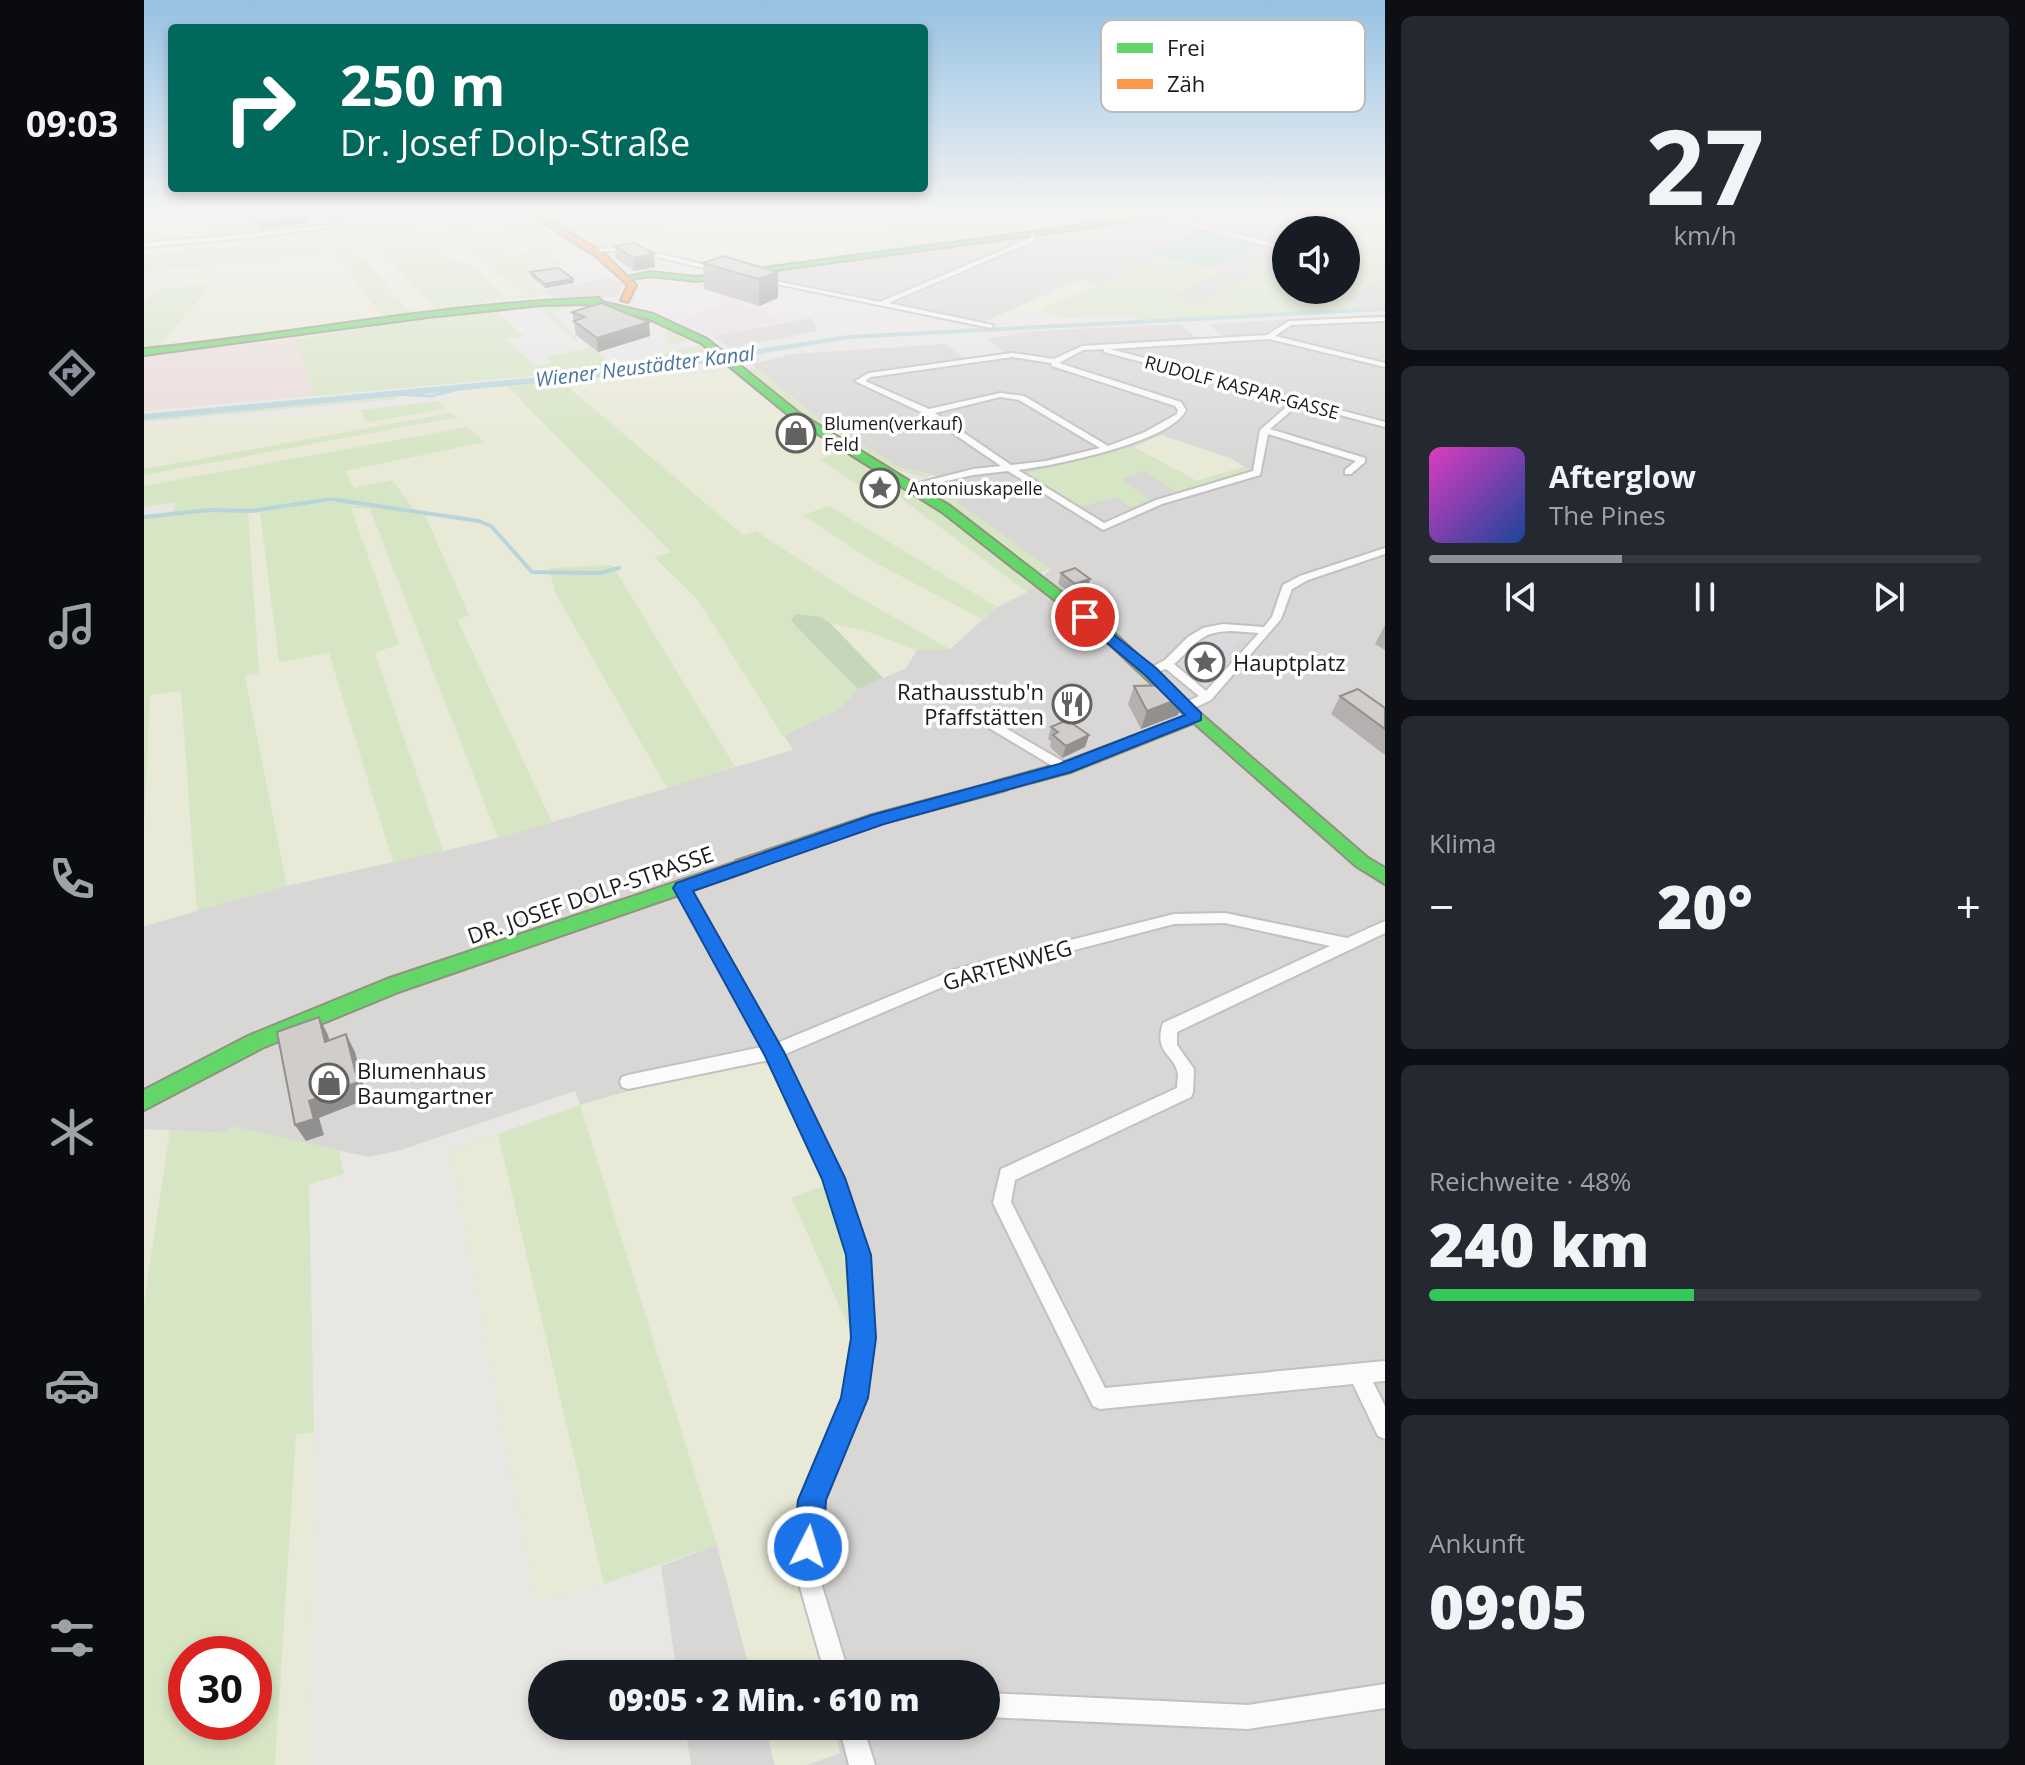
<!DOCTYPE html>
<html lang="de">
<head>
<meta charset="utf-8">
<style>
  body { margin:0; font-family:"Open Sans",sans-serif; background:#242831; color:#f1f3f6; height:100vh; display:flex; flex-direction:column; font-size:30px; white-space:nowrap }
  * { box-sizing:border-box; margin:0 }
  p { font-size:26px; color:#9ea1a6 }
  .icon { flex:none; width:44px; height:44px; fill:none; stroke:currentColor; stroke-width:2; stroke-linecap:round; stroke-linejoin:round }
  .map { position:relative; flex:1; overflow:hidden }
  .details { display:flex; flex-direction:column; gap:16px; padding:16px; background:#0d0f14; width:640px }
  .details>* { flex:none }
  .top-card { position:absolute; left:24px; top:24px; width:760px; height:168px; border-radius:8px; box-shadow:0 4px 12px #0003; background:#00695c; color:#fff; overflow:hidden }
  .buttons { position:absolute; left:1128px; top:216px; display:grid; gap:16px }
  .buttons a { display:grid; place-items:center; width:88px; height:88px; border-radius:50%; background:#171b24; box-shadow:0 4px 12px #0003; font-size:40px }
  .speed { position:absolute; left:24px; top:1636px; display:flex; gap:16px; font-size:40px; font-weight:700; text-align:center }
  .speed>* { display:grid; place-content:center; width:104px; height:104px; border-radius:50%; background:#171b24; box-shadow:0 4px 12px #0003; line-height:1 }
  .speed .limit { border:12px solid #d22; background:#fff; color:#111 }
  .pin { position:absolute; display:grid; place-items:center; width:68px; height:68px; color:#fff; margin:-34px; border:4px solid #fff; border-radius:50%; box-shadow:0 2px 8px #0007 }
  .me { position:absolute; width:88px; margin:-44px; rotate:5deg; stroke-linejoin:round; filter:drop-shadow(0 0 6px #0008) }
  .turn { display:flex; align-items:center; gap:28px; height:168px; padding:0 40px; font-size:36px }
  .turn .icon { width:104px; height:104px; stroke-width:2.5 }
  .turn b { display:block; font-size:56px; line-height:68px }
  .big { font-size:60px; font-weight:800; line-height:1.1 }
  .details .card { flex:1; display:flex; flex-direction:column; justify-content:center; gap:12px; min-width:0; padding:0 28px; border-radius:12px; background:#242831 }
  .details .dial { align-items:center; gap:0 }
  .dial b { font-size:104px; line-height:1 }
  .song { display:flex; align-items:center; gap:24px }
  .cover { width:96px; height:96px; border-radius:12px; background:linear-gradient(135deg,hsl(310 70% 55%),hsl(220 70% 35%)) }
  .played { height:8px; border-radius:4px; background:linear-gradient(90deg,#8c9099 35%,#363941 35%) }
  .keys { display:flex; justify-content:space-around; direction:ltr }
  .heat { display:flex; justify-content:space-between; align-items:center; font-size:44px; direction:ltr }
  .charge { height:12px; border-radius:6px; background:linear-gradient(90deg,#34c759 48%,#363941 0) }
  .trip { position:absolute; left:384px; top:1660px; width:472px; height:80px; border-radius:40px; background:#171b24; box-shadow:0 4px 12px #0003; font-weight:800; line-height:80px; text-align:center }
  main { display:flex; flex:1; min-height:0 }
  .tabs { display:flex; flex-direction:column; width:144px; justify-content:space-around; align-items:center; background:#090b0e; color:#9ea1a6 }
  .tabs .icon { width:56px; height:56px }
  .tabs .active { color:#8c9099 }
  .tabs b { font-size:36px; color:#f1f3f6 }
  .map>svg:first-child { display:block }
</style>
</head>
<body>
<main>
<nav class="tabs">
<b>09:03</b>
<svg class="icon active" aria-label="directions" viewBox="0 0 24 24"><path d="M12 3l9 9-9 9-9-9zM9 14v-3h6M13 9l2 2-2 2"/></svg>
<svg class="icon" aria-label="music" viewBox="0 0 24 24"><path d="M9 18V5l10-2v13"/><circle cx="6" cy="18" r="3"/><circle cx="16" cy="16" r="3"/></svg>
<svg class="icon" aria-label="phone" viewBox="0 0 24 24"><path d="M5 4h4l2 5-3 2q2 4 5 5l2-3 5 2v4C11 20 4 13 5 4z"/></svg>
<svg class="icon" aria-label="climate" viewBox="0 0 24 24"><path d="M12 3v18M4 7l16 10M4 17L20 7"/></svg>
<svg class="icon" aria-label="car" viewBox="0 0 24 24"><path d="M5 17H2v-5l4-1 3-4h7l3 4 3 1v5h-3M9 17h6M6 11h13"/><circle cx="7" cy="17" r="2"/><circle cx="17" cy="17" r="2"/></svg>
<svg class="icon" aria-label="filters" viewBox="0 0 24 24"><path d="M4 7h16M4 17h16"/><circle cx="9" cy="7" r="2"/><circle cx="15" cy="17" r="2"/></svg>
</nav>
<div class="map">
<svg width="1241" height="1765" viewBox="0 0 1241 1765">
  <rect width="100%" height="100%" fill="#e9e7e4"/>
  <g fill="#d8d7d5">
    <polygon points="952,214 1241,214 1241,239 1179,225 1167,230 1142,230 1142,242 1127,249 1142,253 1142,257 1055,304 1027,297 1076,272 1020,257 953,285 936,280 840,322 603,275 924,219 941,221"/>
    <polygon points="1241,276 1241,308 1217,309 1202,298"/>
    <polygon points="464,278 481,284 472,297 409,297 398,290"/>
    <polygon points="1241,314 1241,1765 662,1765 696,1753 690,1726 842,1726 842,1674 679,1674 647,1532 664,1474 693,1412 545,1074 436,1105 431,1091 257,1150 225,1157 87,1127 81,1133 0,1129 0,926 127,889 354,838 648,750 639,736 695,709 714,689 761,668 773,650 806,649 853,607 883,592 906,570 814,503 806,487 789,475 757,468 672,416 607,364 649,354 801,344 822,359 862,354 843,339 890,331 1036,324 1052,338 1078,337 1065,324"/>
    <polygon points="667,318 674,331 585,348 569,336"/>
    <polygon points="573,1545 607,1674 533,1674 517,1566"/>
    <polygon points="541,1726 621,1726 631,1765 547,1765"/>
  </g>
  <polygon fill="#ebdbd9" points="151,339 171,396 0,411 0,356"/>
  <polygon fill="#e6dce3" points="585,301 622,312 636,321 569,336 536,321"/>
  <g fill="#e9e9d7">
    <polygon points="311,214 337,214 390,252 365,256"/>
    <polygon points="565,214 641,214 532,258 481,246"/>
    <polygon points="648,214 771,214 673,263 613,270 583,270 537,260"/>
    <polygon points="281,215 382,294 362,298 311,262 262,218"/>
    <polygon points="209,224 254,270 293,311 268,314 191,227"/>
    <polygon points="172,229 240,319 12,350 12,289 0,302 0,272 179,255 47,250 0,254 0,246"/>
    <polygon points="936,280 952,285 869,321 842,321"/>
    <polygon points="583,369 634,413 700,452 676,460 729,495 746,489 883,592 853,607 685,506 660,516 730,562 838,619 806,649 707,593 612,531 599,536 421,385"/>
    <polygon points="363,386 527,553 511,557 554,600 649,750 591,767 468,565 435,569 411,592 523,788 408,822 313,619 325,614 271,511 248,480 209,488 200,470 340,442 323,427 0,486 0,475 314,416 306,413 0,469 0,427 217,410 222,422 301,408 295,401 319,390"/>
    <polygon points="1017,435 1086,458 1101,467 1053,481 989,447"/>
    <polygon points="206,508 225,509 354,838 299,851 231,652 255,644"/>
    <polygon points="103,513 116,513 135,662 185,653 249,862 143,886 101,675 115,672"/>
    <polygon points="686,623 719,630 773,650 762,668 739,678"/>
    <polygon points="38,691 53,911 0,926 0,828 6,695"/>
    <polygon points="616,1061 625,1067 683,1185 648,1198 710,1339 693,1412 664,1474 647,1532 679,1674 607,1674 573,1545 436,1105 545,1074"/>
    <polygon points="26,1130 0,1303 0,1137"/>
    <polygon points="354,1134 460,1584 392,1602 306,1152"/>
    <polygon points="170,1433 166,1765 131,1765 152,1434"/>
    <polygon points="621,1726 690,1726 696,1753 662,1765 631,1765"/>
  </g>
  <g fill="#d6e5c4" fill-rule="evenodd">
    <polygon points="84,214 175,214 188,225 0,244 0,240 6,238 58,235 63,232 59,227 91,222"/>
    <polygon points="311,214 365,256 389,252 337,214 379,214 438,249 404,254 420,265 379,276 402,292 395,297 344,300 293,311 209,224 261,218 311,262 323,261 362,298 380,295 281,215"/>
    <polygon points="394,214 565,214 481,246 452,248"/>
    <polygon points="771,214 952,214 941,222 924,219 906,232 673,263"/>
    <polygon points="1179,225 1241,239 1241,276 1202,298 1217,309 995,320 989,315 919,318 895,310 1020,257 1077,272 1028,296 1055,304 1142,257 1142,290 1202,290 1202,230 1167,230"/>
    <polygon points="191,227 268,314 240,319 172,229"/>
    <polygon points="167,239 172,250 181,255 0,272 0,254"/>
    <polygon points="67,285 12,350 0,351 0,302 12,289"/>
    <path d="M392,302C433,301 478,305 515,322C527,328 535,335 546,341L526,344L521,340L523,329C493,317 441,295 410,312L409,315L432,335L433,342L390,304L364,305Z"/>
    <path d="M350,307L380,336L363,339L391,366L407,363L402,357L448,347L468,364C498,360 526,351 555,345L564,351L526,361L476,368L171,396L151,339Z"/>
    <path d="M604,368H613L672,416L757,468L788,475L783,478C722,468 650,408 604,368Z"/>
    <polygon points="417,381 599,535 612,531 707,593 806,649 773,650 719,630 686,623 676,617 647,621 714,689 695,709 639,736 554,600 510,557 527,552 363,386"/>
    <polygon points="251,397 252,399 0,422 0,420"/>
    <polygon points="295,401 302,408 222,423 217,410"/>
    <polygon points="306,413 315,417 0,475 0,469"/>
    <polygon points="323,427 341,442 201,471 210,488 248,480 271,511 280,513 325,615 313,619 408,822 354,838 226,509 207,508 255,644 231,653 299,851 249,862 185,653 135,662 116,513 104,513 115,673 101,676 143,886 53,911 37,691 6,695 0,828 0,516 29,511 32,502 0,507 0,486"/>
    <polygon points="989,447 1052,481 1101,467 1110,471 1033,492 1000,471 977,479 1006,500 987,507 971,497 936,507 883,473"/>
    <polygon points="700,452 789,508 891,584 883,592 746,490 729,495 675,459"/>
    <polygon points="801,484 814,503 907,569 894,573 830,526 792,494 793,488"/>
    <polygon points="685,506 853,607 838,619 730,562 659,515"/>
    <polygon points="468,565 591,767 523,788 411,592 405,568"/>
    <polygon points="436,1105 573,1545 460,1584 354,1134"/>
    <path d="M87,1126L195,1150L200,1174L165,1184L170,1433L152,1434L131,1765H0V1303L26,1130L81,1133ZM42,1654H110V1722H42Z"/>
    <polygon points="683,1185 708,1255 710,1339 648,1198"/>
  </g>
  <g fill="#c5d6ba">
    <polygon points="175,214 277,214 188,225"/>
    <polygon points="652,614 676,617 686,623 739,678 714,689 647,621"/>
  </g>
  <polygon fill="#b1deca" points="1056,230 1118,245 1065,268 1004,253"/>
  <polygon fill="#dadade" points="1068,631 1103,633 1106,639 1104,644 1098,639 1064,675 1071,682 1062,690 1038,670 1059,644 1053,637"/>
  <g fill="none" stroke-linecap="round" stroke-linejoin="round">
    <g stroke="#b8d5db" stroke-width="3">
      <polyline points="249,394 287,396 324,387"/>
      <polyline points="168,502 187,499 206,502"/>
    </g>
    <g stroke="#b8d5db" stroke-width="4">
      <polyline points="193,500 335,521 347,526 388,572 456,573 475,568"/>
      <polyline points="0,517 65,510 107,511 181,500"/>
    </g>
    <polygon fill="#b8d5db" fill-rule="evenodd" points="1241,307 1241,311 704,339 502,373 0,420 0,414 502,367 704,335"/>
    <g stroke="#c2c1c0" stroke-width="4">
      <g id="street">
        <polygon points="276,214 289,214 105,238 0,247 0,243 105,234"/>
        <polygon points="1199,214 1241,220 1241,224 1202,216"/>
        <polygon points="1025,216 1142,247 1142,251 1023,219"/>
        <polygon points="887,235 891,235 892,240 744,303 849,325 847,328 613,280 616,278 736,302 887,238"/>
        <polygon points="484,246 578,269 579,270 576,272 484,250 447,252 444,250"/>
        <path d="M1241,317V321L1147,325L1131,336L1241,363V367L1125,339L966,349L1241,422V427L1155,404L1126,429L1221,458V462L1207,474H1201V470L1212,461L1124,434L1116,475L1018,504L959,530L864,471L829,475L767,489V485L829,469L857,466L781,414L711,381L725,373L868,353L910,359L938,346L1123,335L1145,321ZM960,349V352L1148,402L1116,430L1109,471L1012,500L960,523L874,470C908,466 1028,442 1042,410L1037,402L915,363L939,350ZM868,357L907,363L908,366L1031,406L1034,410L1033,414L1001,432L964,446L880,396L856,393L785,409L721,381L727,377ZM856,397L875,400L956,448L902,461L867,465L791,413Z"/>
        <path d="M1241,548V554L1164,580L1148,589L1137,619L1067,700L1046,710H1038V704L1055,696L1022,669L1006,674L1000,671L1021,660L1044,637L1059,628L1079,624L1120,627L1128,617L1139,585L1156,576ZM1088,631L1115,633L1062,691L1030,664C1052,645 1055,631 1088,631Z"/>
        <polygon points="839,715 925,765 927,768 921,772 917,771 835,722 835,716"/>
        <path d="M538,883L543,884L633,1043L812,969L1030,914L1081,913L1203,938L1241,921V933L1033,1032V1045L1050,1069L1049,1092L1047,1097L871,1180L867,1202L961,1388L1241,1361V1381L1229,1382L1241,1406V1439L1234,1436L1209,1384L956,1409L949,1406L849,1203L857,1169L1033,1088C1033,1083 1034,1078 1034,1074C1031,1054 1009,1054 1019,1023L1186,946L1081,923L1030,924L815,980L639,1055L698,1178L723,1255L730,1338L720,1398L679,1500L673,1570L705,1674H681L651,1570L657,1500L700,1398L710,1338L705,1255L680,1179L625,1060L484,1089L478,1087L476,1082L478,1077L484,1075L618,1047L531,888Z"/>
        <polygon points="1241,1684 1241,1708 1104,1729 842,1717 842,1693 1104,1705"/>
        <polygon points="695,1726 719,1726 731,1765 705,1765"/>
      </g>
    </g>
    <g stroke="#90917e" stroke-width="4">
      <g id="fast">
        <polygon points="1025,214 1042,214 552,281 506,276 483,280 479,278 506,272 552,277"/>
        <path d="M455,298L458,302L509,314L563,339L655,413L806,506L968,631L1057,714L1224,858L1241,868V884L1212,866L1050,723L927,772L856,791L850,790L848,786L850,782L915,764L1042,716L958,637L798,512L647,417L557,343L503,318L443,304L398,305L284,317L0,355V349C152,334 302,303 455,298Z"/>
        <polygon points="598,860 604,861 607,866 604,871 257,991 118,1048 0,1110 0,1090 104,1036 243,979"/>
      </g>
    </g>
    <g stroke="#90917e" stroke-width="4">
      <g id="slow">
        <polygon points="386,214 393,214 458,252 492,285 484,302 477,300 484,285 452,256"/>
        <polygon points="856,781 864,786 862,790 739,823 598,872 589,866 592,861 728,815"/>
      </g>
    </g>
    <use href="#street" fill="#fcfbfb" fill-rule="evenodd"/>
    <use href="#fast" fill="#63d668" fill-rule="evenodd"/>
    <use href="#slow" fill="#ff974d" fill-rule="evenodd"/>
  </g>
  <g fill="#b3b0af">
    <polygon points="102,214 159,214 163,223 116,230"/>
    <polygon points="471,246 511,267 490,271 472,259"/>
    <polygon points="559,263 634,272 634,298 615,306 560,289"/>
    <polygon points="386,272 430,283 401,288 387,277"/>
    <polygon points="428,312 506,336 454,352 432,335"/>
    <polygon points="917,573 946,579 943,590 929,595 914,584"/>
    <polygon points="1241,625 1241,650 1231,644"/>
    <polygon points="990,686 1040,697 1034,715 997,729 984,704"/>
    <polygon points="1196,696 1241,708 1241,755 1187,714"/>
    <polygon points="907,727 945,735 941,747 918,758 906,747 907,741 904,739"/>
  </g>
  <g fill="#92908e">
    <polygon points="161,215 163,223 116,230 114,221"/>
    <polygon points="510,254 511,267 490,271 489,258"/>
    <polygon points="634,272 634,298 615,306 615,279"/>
    <polygon points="429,279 430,283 401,288 401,284"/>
    <polygon points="505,322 506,336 454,352 453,338"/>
    <polygon points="946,579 943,590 929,595 931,584"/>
    <polygon points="1040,697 1034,715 997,729 1003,711"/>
    <polygon points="945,735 941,747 918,758 922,746"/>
    <polygon points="175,1017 184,1035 190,1059 181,1042"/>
    <polygon points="202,1034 211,1052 223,1099 175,1118 180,1135 162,1141 151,1125"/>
  </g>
  <g fill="#d0cdcb" stroke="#92908e" stroke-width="2">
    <polygon points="106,214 159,214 161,215 114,221"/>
    <polygon points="491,243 510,254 489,258 471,246"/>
    <polygon points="579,256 634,272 615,279 559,263"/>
    <polygon points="415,268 429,279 401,284 386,272"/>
    <polygon points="457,303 505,322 453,338 430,321 441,317 428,312"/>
    <polygon points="931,568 946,579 931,584 917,573"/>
    <polygon points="1028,685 1040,697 1003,711 990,686"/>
    <polygon points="1214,689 1241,708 1241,729 1196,696"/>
    <polygon points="923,720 945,735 922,746 909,735 914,732 907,727"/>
    <polygon points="175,1017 181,1042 202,1034 214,1082 165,1101 170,1119 151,1125 133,1032"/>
  </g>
  <linearGradient id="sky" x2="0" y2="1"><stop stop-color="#95c1e3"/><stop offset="0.46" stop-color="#f5f4f3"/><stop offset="1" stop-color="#f5f4f3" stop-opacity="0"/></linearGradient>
  <rect width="1241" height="461" fill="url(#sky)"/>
  <polygon fill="#1a73e8" stroke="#114b97" stroke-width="2" points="941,612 1012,668 1057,713 1057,720 927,772 740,824 549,891 640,1052 701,1178 727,1255 732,1338 724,1398 682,1500 679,1547 674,1557 664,1561 654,1557 649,1547 654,1500 697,1398 707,1338 702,1255 678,1179 621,1056 529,888 532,883 728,815 915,764 1041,715 1001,675 936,620 934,617"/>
  <defs>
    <g id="shop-ring" transform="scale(2)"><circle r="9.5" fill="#fff" stroke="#636261" stroke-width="1.5"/><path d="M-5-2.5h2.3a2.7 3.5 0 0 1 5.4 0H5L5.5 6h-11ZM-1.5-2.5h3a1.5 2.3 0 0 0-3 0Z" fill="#636261"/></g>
    <g id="sight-ring" transform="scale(2)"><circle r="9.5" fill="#fff" stroke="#636261" stroke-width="1.5"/><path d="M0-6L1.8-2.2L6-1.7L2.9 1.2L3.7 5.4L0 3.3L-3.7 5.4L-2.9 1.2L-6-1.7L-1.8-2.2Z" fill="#636261"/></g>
    <g id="restaurant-ring" transform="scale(2)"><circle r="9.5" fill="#fff" stroke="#636261" stroke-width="1.5"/><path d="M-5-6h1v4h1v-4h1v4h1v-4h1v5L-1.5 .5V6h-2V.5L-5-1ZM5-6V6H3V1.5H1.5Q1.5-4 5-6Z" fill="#636261"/></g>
  </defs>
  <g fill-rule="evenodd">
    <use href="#shop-ring" x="652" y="433"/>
    <use href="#sight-ring" x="736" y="488"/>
    <use href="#sight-ring" x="1061" y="662"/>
    <use href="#restaurant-ring" x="928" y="704"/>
    <use href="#shop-ring" x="185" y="1083"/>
  </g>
  <g text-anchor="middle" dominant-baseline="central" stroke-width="7" stroke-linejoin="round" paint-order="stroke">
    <g font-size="18" fill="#1b1b1b" stroke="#fff">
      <text transform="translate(1098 387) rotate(15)">RUDOLF KASPAR-GASSE</text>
    </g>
    <g font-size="18" fill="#1b1b1b" stroke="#fff" text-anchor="start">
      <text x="680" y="423">Blumen(verkauf)<tspan x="680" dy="21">Feld</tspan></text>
      <text x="764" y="488">Antoniuskapelle</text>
    </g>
    <g font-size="20" font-style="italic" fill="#4c769c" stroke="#fff">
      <text transform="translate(501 366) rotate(-7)">Wiener Neustädter Kanal</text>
    </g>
    <g font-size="22" fill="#1b1b1b" stroke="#fff" text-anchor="start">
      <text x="1089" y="662">Hauptplatz</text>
      <text x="900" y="691" text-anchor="end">Rathausstub'n<tspan x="900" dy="25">Pfaffstätten</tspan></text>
      <text x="213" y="1070">Blumenhaus<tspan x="213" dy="25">Baumgartner</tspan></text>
    </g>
    <g font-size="22" fill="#1b1b1b" stroke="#fff">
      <text transform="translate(446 894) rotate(-19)">DR. JOSEF DOLP-STRASSE</text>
      <text transform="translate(863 964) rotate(-16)">GARTENWEG</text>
    </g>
  </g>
  <rect x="957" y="20" width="264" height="92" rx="12" fill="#fff" stroke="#bbb" stroke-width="2"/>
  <rect x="973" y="43" width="36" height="10" fill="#63d668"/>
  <rect x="973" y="79" width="36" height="10" fill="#ff974d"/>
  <g font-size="22" fill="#1b1b1b">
    <text x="1023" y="56">Frei</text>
    <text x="1023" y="92">Zäh</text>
  </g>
</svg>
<div class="buttons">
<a><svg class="icon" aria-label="sound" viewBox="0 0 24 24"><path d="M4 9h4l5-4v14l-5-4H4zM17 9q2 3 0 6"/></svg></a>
</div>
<div class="speed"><div class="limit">30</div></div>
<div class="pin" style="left:941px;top:617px;background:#d93025"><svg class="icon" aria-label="arrive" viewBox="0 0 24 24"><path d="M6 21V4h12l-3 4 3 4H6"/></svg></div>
<svg class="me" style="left:664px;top:1547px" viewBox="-20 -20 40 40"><circle r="17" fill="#1a73e8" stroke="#fff" stroke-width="3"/><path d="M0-11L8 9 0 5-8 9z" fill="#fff"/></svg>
<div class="trip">09:05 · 2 Min. · 610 m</div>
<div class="top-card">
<div class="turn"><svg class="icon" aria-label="right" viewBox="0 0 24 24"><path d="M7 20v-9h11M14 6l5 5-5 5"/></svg><div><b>250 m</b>Dr. Josef Dolp-Straße</div></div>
</div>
</div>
<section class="details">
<div class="card dial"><b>27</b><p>km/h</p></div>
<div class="card">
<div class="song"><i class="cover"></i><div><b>Afterglow</b><p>The Pines</p></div></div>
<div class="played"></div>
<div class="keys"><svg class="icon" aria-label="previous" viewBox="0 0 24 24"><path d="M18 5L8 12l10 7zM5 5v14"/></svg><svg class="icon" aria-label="pause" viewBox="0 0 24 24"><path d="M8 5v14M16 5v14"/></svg><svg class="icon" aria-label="next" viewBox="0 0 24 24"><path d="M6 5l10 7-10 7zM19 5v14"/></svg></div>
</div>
<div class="card"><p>Klima</p>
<div class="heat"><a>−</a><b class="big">20°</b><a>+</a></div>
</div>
<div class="card"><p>Reichweite · 48%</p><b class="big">240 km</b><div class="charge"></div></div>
<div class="card"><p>Ankunft</p><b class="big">09:05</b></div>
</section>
</main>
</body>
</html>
